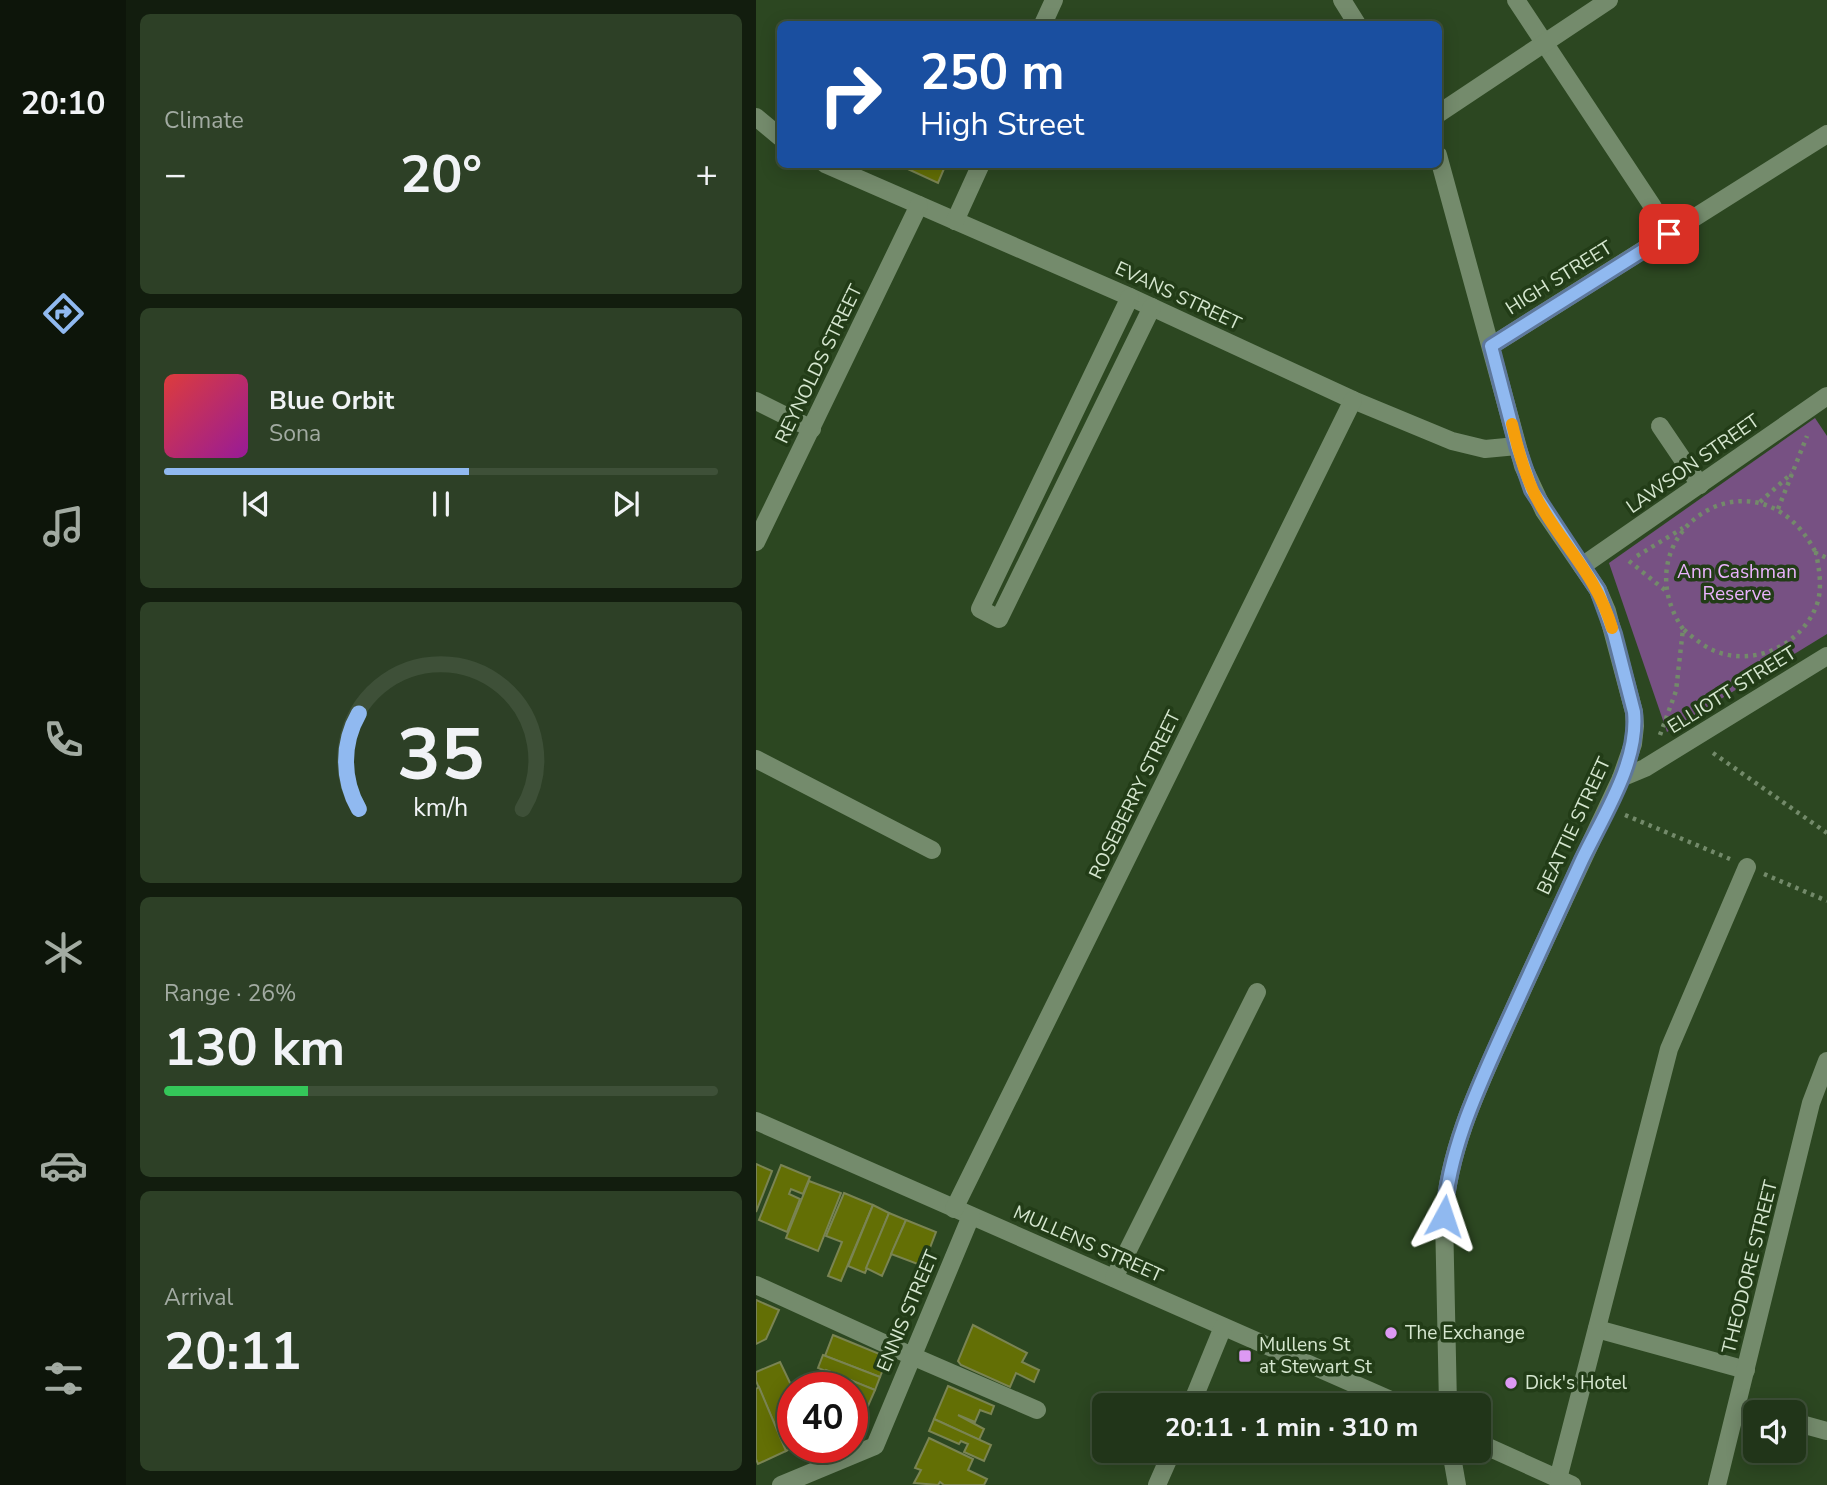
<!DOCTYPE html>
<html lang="en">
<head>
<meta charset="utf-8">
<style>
  body { margin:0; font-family:"Nunito Sans",sans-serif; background:#2d4026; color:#f1f3f6; height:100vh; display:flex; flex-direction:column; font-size:26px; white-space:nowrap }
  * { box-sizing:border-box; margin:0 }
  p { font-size:23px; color:#a2aba2 }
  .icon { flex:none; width:38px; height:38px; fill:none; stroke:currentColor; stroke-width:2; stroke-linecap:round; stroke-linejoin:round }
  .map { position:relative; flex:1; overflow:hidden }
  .panel { display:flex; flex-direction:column; gap:14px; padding:14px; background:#121d0e; width:630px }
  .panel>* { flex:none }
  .banner { position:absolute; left:21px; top:21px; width:665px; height:147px; border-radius:10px; box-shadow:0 4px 18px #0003,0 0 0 2px #3e5038; background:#1a4fa0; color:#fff; overflow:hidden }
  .buttons { position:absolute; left:987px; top:1400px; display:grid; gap:14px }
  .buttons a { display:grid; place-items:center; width:63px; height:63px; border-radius:10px; background:#213519; box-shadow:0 4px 18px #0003,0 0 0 2px #3e5038; font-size:35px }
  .speed { position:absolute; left:21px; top:1372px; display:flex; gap:14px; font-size:35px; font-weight:700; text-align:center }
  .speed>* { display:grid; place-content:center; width:91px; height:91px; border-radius:50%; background:#213519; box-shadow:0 4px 18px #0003,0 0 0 2px #3e5038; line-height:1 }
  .speed .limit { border:10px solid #d22; background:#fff; color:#111 }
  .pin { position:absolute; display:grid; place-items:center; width:60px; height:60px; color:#fff; margin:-30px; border-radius:14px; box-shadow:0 4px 10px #0006 }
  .me { position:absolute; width:77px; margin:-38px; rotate:5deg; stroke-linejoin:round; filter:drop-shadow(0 0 5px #0008) }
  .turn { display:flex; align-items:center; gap:24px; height:147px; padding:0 28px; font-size:32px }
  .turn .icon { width:91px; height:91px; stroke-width:2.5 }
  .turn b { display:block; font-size:49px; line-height:60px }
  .big { font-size:52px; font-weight:700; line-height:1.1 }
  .panel .widget { flex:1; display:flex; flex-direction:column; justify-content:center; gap:10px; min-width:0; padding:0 24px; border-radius:10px; background:#2d4026 }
  .panel .dial { align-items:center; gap:0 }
  .dial svg { height:182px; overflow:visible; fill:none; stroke:#3e5038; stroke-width:7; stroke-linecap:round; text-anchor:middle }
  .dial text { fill:#f1f3f6; stroke:none }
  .song { display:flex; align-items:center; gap:21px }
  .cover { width:84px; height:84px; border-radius:10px; background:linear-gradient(135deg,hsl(0 70% 55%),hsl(300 70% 35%)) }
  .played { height:7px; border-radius:4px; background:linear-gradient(90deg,#90b9f0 55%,#3e5038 55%) }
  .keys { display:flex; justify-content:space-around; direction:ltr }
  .heat { display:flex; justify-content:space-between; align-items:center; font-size:38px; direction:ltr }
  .charge { height:10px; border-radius:5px; background:linear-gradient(90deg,#34c759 26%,#3e5038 0) }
  .trip { position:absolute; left:336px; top:1393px; width:399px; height:70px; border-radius:10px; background:#213519; box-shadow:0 4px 18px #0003,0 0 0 2px #3e5038; font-weight:700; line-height:70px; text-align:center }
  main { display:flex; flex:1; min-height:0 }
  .dock { display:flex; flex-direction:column; width:126px; justify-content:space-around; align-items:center; background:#0d150a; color:#a2aba2 }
  .dock .icon { width:49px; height:49px }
  .dock .selected { color:#90b9f0 }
  .dock b { font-size:32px; color:#f1f3f6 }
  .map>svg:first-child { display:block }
</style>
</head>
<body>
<main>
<nav class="dock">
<b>20:10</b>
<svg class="icon selected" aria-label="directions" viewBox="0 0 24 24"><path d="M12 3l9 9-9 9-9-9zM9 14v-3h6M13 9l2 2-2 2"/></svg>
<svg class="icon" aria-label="music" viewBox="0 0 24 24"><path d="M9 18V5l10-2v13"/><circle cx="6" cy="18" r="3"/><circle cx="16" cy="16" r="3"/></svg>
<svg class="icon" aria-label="phone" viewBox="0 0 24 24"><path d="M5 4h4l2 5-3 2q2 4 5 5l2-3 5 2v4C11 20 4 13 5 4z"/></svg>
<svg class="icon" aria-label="climate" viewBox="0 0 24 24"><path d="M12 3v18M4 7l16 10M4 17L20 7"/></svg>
<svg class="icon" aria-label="car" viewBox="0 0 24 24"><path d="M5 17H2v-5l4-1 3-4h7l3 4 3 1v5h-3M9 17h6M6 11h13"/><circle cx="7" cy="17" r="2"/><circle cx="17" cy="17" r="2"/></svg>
<svg class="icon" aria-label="filters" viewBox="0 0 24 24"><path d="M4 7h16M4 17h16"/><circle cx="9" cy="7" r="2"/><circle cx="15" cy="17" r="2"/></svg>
</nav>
<section class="panel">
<div class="widget"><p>Climate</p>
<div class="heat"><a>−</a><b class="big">20°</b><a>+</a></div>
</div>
<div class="widget">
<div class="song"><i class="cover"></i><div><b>Blue Orbit</b><p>Sona</p></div></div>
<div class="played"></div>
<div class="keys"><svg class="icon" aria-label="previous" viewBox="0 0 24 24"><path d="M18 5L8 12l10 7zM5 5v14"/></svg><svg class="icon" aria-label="pause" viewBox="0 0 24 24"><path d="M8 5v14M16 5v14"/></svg><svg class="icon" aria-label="next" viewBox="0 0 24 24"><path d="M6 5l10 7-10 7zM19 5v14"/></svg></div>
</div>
<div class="widget dial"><svg viewBox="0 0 100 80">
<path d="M14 69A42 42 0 1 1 86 69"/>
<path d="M14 69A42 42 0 0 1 14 27" stroke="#90b9f0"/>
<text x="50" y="56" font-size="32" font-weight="700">35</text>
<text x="50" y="72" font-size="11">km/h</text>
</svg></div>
<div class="widget"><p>Range · 26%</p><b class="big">130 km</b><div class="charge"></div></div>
<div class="widget"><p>Arrival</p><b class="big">20:11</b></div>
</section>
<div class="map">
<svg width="1071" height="1485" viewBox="0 0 1071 1485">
  <rect width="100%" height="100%" fill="#2c4721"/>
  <polygon fill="#775183" points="1059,418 1071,436 1071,634 911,732 853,563"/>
  <g fill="#636f05" stroke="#7a8453" stroke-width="2">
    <polygon points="141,164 190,164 182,183"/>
    <polygon points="0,1164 16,1171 0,1212"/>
    <polygon points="25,1165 54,1177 47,1194 35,1189 33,1194 44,1199 31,1232 3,1220"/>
    <polygon points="53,1181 85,1193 62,1251 30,1238"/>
    <polygon points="88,1193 117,1205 85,1281 72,1276 86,1242 70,1236"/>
    <polygon points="117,1205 133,1213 109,1273 92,1266"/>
    <polygon points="133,1213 150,1220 126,1276 110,1268"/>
    <polygon points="150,1220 180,1232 167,1266 135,1254"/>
    <polygon points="0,1300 23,1310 10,1339 0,1344"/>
    <polygon points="217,1325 271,1353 266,1362 283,1370 278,1382 260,1373 254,1387 205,1365 202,1361"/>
    <polygon points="77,1335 126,1355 130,1362 124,1377 69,1356"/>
    <polygon points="67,1355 124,1377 119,1390 62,1368"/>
    <polygon points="24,1362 37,1389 37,1394 28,1397 37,1420 37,1447 30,1451 0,1381 0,1372"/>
    <polygon points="70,1370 119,1390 112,1406 96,1399 96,1388 63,1386"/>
    <polygon points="192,1386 238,1406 235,1414 224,1410 219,1422 202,1415 228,1429 223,1440 178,1419"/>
    <polygon points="3,1387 30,1451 2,1464 0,1459 0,1389"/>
    <polygon points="96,1401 111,1407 105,1423 96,1420"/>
    <polygon points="178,1419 235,1445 228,1461 208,1452 212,1444 205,1441 203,1444 173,1431"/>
    <polygon points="173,1438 217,1459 212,1470 231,1479 228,1485 188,1485 184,1482 182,1485 158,1483 165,1470 159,1468"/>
  </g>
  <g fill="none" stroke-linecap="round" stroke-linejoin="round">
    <g stroke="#738a6a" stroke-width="4.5" stroke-dasharray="3.5 5" stroke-linecap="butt">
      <polyline points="1004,502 1036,473"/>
      <polyline points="1022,509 1051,436"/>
      <polyline points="881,556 927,528"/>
      <polyline points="873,561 910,591"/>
      <path d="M927,629C862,533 1002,440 1060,553"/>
      <path d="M904,735L920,691L927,629C939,639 951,650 968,654C1007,664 1050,640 1062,601C1066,585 1063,568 1060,553L1071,558"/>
      <polyline points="957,753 1071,833"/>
      <polyline points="869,815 974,859"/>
      <polyline points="1008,874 1071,901"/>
    </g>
    <g stroke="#748b6c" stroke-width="18">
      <polyline points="586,0 601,24"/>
      <polyline points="760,0 897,207"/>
      <polyline points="287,24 298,0"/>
      <polyline points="682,114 853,0"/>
      <polyline points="0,117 24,137"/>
      <path d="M682,155L767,466L788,511L842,590L851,611L878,712L879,726L877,744L865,778C828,857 791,935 755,1015C726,1080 693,1144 688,1216L692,1405"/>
      <polyline points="69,164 374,297 597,400 696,441 729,449 761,446"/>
      <polyline points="199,221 225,164"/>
      <polyline points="374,297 224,609 243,619 396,307"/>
      <polyline points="735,346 1071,134"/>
      <polyline points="0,401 56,429"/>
      <polyline points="904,426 944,485"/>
      <polyline points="0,542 163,205"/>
      <polyline points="826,566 1071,396"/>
      <polyline points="0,759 176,850"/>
      <polyline points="865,778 889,768 1071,656"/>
      <polyline points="0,1121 646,1405"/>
      <polyline points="198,1209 597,400"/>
      <polyline points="358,1278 501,992"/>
      <polyline points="0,1285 156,1356 281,1410"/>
      <polyline points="841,1329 990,1370"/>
      <polyline points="435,1405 467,1327"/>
      <polyline points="981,1408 999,1412"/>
      <polyline points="1038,1422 1071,1431"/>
      <polyline points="723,1443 816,1485"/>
      <polyline points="695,1451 701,1485"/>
      <polyline points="802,1479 913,1049 991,867"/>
      <polyline points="25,1485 119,1446 215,1216"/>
      <polyline points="401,1485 416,1451"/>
      <polyline points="961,1485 1055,1103 1071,1061"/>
    </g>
  </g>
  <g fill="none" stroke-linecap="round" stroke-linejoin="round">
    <g stroke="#5e789c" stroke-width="18">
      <path id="route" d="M688,1216C693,1149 721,1090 748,1030C774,973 800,916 826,860C847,816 883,762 878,712L858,634L842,590L776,490L761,446L735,346L913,234"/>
    </g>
    <use href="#route" stroke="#90b9f0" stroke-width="12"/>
    <path stroke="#f59e0b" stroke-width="12" d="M756,424C763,454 771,484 788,511C813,552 842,580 856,628"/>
  </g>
  <g fill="#dd99f3" stroke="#223c17" stroke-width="2.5">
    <circle cx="635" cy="1333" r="7"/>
    <rect x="482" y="1349" width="14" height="14" rx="3.5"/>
    <circle cx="755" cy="1383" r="7"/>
  </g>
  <g text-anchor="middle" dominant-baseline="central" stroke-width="7" stroke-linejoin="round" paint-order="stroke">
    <g font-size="19" fill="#d6e7d0" stroke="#223c17">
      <text transform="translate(803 278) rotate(-32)">HIGH STREET</text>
      <text transform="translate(422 296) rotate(25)">EVANS STREET</text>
      <text transform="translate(63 364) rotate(-64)">REYNOLDS STREET</text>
      <text transform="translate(937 464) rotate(-35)">LAWSON STREET</text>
      <text transform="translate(976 690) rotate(-32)">ELLIOTT STREET</text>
      <text transform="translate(379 795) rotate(-64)">ROSEBERRY STREET</text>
      <text transform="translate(818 826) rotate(-65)">BEATTIE STREET</text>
      <text transform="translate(332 1244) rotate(24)">MULLENS STREET</text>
      <text transform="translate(994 1267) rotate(-76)">THEODORE STREET</text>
      <text transform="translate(152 1311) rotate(-67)">ENNIS STREET</text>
    </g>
    <g font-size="19" fill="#ebb3fe" stroke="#223c17">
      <text x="981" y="572">Ann Cashman<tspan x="981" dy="22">Reserve</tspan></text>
    </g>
    <g font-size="19" fill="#d6e7d0" stroke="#223c17" text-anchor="start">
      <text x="649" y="1333">The Exchange</text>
      <text x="503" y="1345">Mullens St<tspan x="503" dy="22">at Stewart St</tspan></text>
      <text x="769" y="1383">Dick's Hotel</text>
    </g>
  </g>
</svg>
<div class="buttons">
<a><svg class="icon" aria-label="sound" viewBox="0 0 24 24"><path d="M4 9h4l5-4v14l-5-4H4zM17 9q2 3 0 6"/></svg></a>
</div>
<div class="speed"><div class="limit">40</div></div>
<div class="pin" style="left:913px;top:234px;background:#d93025"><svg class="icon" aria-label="arrive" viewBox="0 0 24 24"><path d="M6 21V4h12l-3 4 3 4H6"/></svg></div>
<svg class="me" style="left:688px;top:1216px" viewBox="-20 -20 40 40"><path d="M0-17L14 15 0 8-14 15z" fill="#90b9f0" stroke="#fff" stroke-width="4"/></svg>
<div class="trip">20:11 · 1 min · 310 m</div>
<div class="banner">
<div class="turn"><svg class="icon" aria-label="right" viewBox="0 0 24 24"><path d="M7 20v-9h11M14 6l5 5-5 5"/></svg><div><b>250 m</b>High Street</div></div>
</div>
</div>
</main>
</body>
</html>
